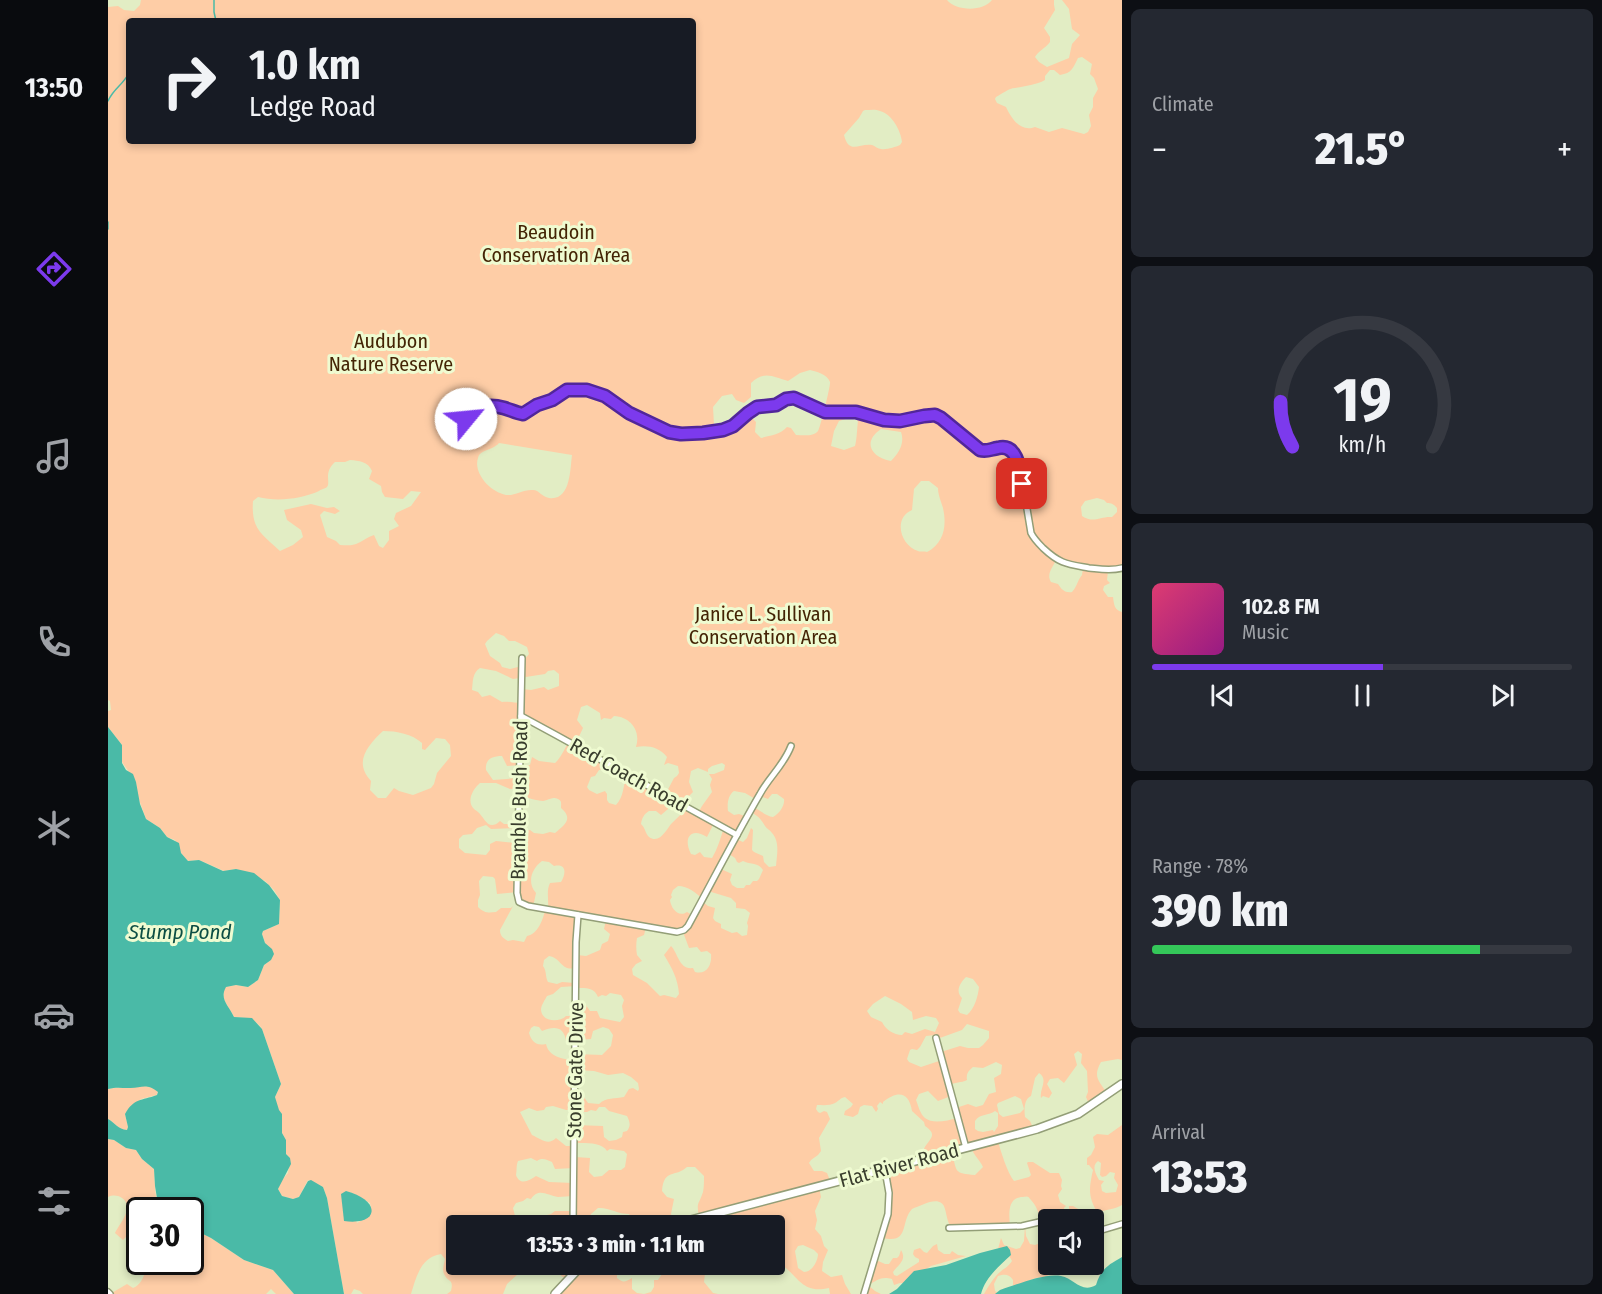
<!DOCTYPE html>
<html lang="en">
<head>
<meta charset="utf-8">
<style>
  body { margin:0; font-family:"Fira Sans Condensed",sans-serif; background:#242831; color:#f1f3f6; height:100vh; display:flex; flex-direction:column; font-size:22px; white-space:nowrap }
  * { box-sizing:border-box; margin:0 }
  p { font-size:20px; color:#9ea1a6 }
  .icon { flex:none; width:33px; height:33px; fill:none; stroke:currentColor; stroke-width:2; stroke-linecap:round; stroke-linejoin:round }
  .map { position:relative; flex:1; overflow:hidden }
  .drawer { display:flex; flex-direction:column; gap:9px; padding:9px; background:#0d0f14; width:480px }
  .drawer>* { flex:none }
  .banner { position:absolute; left:18px; top:18px; width:570px; height:126px; border-radius:6px; box-shadow:0 3px 9px #0003; background:#171b24; color:#f1f3f6; overflow:hidden }
  .controls { position:absolute; left:930px; top:1209px; display:grid; gap:12px }
  .controls a { display:grid; place-items:center; width:66px; height:66px; border-radius:6px; background:#171b24; box-shadow:0 3px 9px #0003; font-size:30px }
  .speed { position:absolute; left:18px; top:1197px; display:flex; gap:12px; font-size:30px; font-weight:700; text-align:center }
  .speed>* { display:grid; place-content:center; width:78px; height:78px; border-radius:50%; background:#171b24; box-shadow:0 3px 9px #0003; line-height:1 }
  .speed .limit { border:3px solid #111; border-radius:9px; background:#fff; color:#111 }
  .pin { position:absolute; display:grid; place-items:center; width:51px; height:51px; color:#fff; margin:-26px; border-radius:12px; box-shadow:0 3px 9px #0006 }
  .me { position:absolute; width:66px; margin:-33px; rotate:62deg; stroke-linejoin:round; filter:drop-shadow(0 0 4px #0008) }
  .turn { display:flex; align-items:center; gap:21px; height:126px; padding:0 24px; font-size:27px }
  .turn .icon { width:78px; height:78px; stroke-width:2.5 }
  .turn b { display:block; font-size:42px; line-height:51px }
  .big { font-size:45px; font-weight:800; line-height:1.1 }
  .drawer .card { flex:1; display:flex; flex-direction:column; justify-content:center; gap:9px; min-width:0; padding:0 21px; border-radius:9px; background:#242831 }
  .drawer .dial { align-items:center; gap:0 }
  .dial svg { height:156px; overflow:visible; fill:none; stroke:#363941; stroke-width:7; stroke-linecap:round; text-anchor:middle }
  .dial text { fill:#f1f3f6; stroke:none }
  .song { display:flex; align-items:center; gap:18px }
  .cover { width:72px; height:72px; border-radius:9px; background:linear-gradient(135deg,hsl(340 70% 55%),hsl(310 70% 35%)) }
  .played { height:6px; border-radius:3px; background:linear-gradient(90deg,#7c3aed 55%,#363941 55%) }
  .keys { display:flex; justify-content:space-around; direction:ltr }
  .heat { display:flex; justify-content:space-between; align-items:center; font-size:33px; direction:ltr }
  .charge { height:9px; border-radius:4px; background:linear-gradient(90deg,#34c759 78%,#363941 0) }
  .trip { position:absolute; left:338px; top:1215px; width:339px; height:60px; border-radius:6px; background:#171b24; box-shadow:0 3px 9px #0003; font-weight:800; line-height:60px; text-align:center }
  main { display:flex; flex:1; min-height:0 }
  .tab-bar { display:flex; flex-direction:column; width:108px; justify-content:space-around; align-items:center; background:#090b0e; color:#9ea1a6 }
  .tab-bar .icon { width:42px; height:42px }
  .tab-bar .on { color:#7c3aed }
  .tab-bar b { font-size:27px; color:#f1f3f6 }
  .map>svg:first-child { display:block }
</style>
</head>
<body>
<main>
<nav class="tab-bar">
<b>13:50</b>
<svg class="icon on" aria-label="directions" viewBox="0 0 24 24"><path d="M12 3l9 9-9 9-9-9zM9 14v-3h6M13 9l2 2-2 2"/></svg>
<svg class="icon" aria-label="music" viewBox="0 0 24 24"><path d="M9 18V5l10-2v13"/><circle cx="6" cy="18" r="3"/><circle cx="16" cy="16" r="3"/></svg>
<svg class="icon" aria-label="phone" viewBox="0 0 24 24"><path d="M5 4h4l2 5-3 2q2 4 5 5l2-3 5 2v4C11 20 4 13 5 4z"/></svg>
<svg class="icon" aria-label="climate" viewBox="0 0 24 24"><path d="M12 3v18M4 7l16 10M4 17L20 7"/></svg>
<svg class="icon" aria-label="car" viewBox="0 0 24 24"><path d="M5 17H2v-5l4-1 3-4h7l3 4 3 1v5h-3M9 17h6M6 11h13"/><circle cx="7" cy="17" r="2"/><circle cx="17" cy="17" r="2"/></svg>
<svg class="icon" aria-label="filters" viewBox="0 0 24 24"><path d="M4 7h16M4 17h16"/><circle cx="9" cy="7" r="2"/><circle cx="15" cy="17" r="2"/></svg>
</nav>
<div class="map">
<svg width="1014" height="1294" viewBox="0 0 1014 1294">
  <rect width="100%" height="100%" fill="#e2edc4"/>
  <g fill="#fecda6" fill-rule="evenodd">
    <path d="M33,0H839C848,11 875,12 884,0H946V5L947,10L936,28L942,37V42C938,48 930,51 927,57L931,62L939,67L961,58L964,44L972,35L964,29L961,9L954,0H1014V568L1000,571L999,580L1002,583L996,586L995,590L1000,597H1005C1006,604 1006,610 1014,612V1060L1010,1059L993,1062C984,1078 992,1081 999,1094L982,1106L978,1097L980,1092L979,1071L973,1063L974,1054L970,1051L966,1054L969,1065L956,1083L950,1078L942,1079L939,1084L944,1093L941,1098L935,1096L933,1098C931,1089 941,1080 931,1073L927,1078L923,1096C916,1099 916,1110 917,1117L922,1121L926,1130L890,1141C893,1152 899,1172 906,1181L921,1177L923,1175L919,1163L920,1162H925L942,1173H951L954,1180L953,1186L954,1189L950,1195L952,1202L958,1206L956,1208L957,1217L961,1216V1206H965L972,1210L974,1219H956L934,1222C931,1215 929,1206 923,1200C920,1196 920,1196 915,1197C899,1197 901,1214 902,1227H843C839,1221 839,1216 837,1209C833,1194 815,1205 804,1209C792,1222 802,1244 775,1238L781,1215L777,1170L817,1158L815,1151C819,1140 832,1136 817,1126L816,1122L804,1111C801,1092 790,1090 775,1102V1104L772,1102L769,1106L770,1109L768,1112L764,1106L756,1105L752,1107L750,1114L745,1117L736,1115L737,1111L743,1107L745,1104L737,1097C732,1098 731,1101 727,1103C722,1106 714,1105 709,1105L708,1109L710,1112L712,1113L716,1111L719,1112L722,1119L711,1138L713,1151L710,1155L703,1160L701,1163L706,1171H714L719,1173L723,1183L711,1187L713,1197L707,1211L709,1220L707,1229L713,1236L716,1246L720,1250L715,1262L714,1271L723,1277L734,1275L737,1284L743,1294H722L721,1288C694,1294 691,1277 674,1265L644,1268L636,1265L666,1264V1226L526,1225L521,1214C510,1214 500,1207 490,1208L483,1214L481,1225H423C428,1220 435,1222 439,1215L443,1214L447,1211H465V1196C461,1196 455,1197 450,1197C440,1196 431,1187 423,1199L419,1198L415,1201L408,1203L405,1208L407,1216L403,1219V1223L404,1225L348,1226V1264L420,1265L399,1284L395,1294H339L343,1291C346,1278 340,1283 336,1274C334,1270 336,1264 337,1259L333,1254C313,1257 308,1277 303,1294H255L252,1291L246,1289L243,1294H236L219,1198L215,1187L200,1180L191,1197L185,1199L174,1196L170,1189L173,1181L180,1173L182,1158L178,1154V1140L174,1133L167,1097L173,1084L154,1029C147,1018 138,1018 126,1017C121,1006 112,1000 117,987L128,985L140,987L150,980L156,965L163,960L154,934L155,931L171,924L172,900L166,890L157,881L128,869L116,871L91,860L80,861L73,853L67,840L59,837L52,828L38,819L29,794L28,782L14,762V745L0,727V711L3,710L2,701L0,700V7L10,6L16,10L26,11L32,5ZM21,21H585V141H21ZM974,57L984,64L982,74L986,78L990,89L985,98V107L981,115L983,126L980,132L976,134L954,128L941,132L927,127C913,133 903,118 898,107L889,103L887,99L888,97C894,94 901,88 907,88C917,86 928,85 937,80V76L942,70H946L952,75C964,73 965,68 970,58ZM757,110C762,110 768,109 772,111C784,114 793,131 794,142L792,145C787,147 779,150 773,149C770,149 767,146 764,145C751,143 741,155 736,135L751,118L755,111ZM702,370C709,372 719,374 722,382C723,384 712,429 710,431C705,437 695,435 688,435L683,428L679,427C672,435 663,435 653,438L647,432L648,422L643,417C632,431 628,435 610,434L606,425L605,407L614,396L624,394L628,400L636,403L643,397V383C656,370 666,377 680,381L692,373ZM744,417L750,421C749,428 749,439 747,446L736,450L723,446L726,431L731,421ZM773,429L793,432C797,443 791,453 783,461C763,457 754,442 773,429ZM391,443L464,455C462,469 463,501 441,498C434,497 431,490 425,490C416,489 407,496 398,495C382,492 365,473 370,458C372,449 384,451 391,443ZM242,460C251,461 260,461 264,471L261,479L273,486L274,492L277,497L295,499L303,491L313,492L303,506L288,513L286,519L291,526L281,531V540L275,548L271,546L266,535C259,537 254,542 248,544C243,546 237,545 232,545L228,541L219,537L212,515L216,511L227,514L232,511L226,507L219,508L203,504L176,510L179,520L193,530L195,537L185,545L172,551C153,533 143,529 145,501L150,497C169,502 193,499 211,491C212,490 218,488 219,487C223,482 215,473 227,462H237ZM813,481H821L830,488C830,495 833,501 835,508C839,526 836,543 819,552C817,551 811,552 810,551C792,545 785,518 804,510L806,489ZM989,498L996,500L999,503C1003,503 1006,504 1009,508V512L1004,517C992,516 986,524 974,516L973,507L977,501ZM948,560L975,568L974,575C969,581 969,587 964,592C957,593 954,590 950,584L943,582C938,574 945,567 948,560ZM388,633L396,636L401,641H407L419,647L421,654L415,661L414,666L402,669L394,667L392,663L382,656L377,644L379,641ZM372,668L388,671L405,679L437,674L440,671L446,670L451,674V686L440,690L436,687L423,690L414,689L413,703C406,703 400,701 394,702L382,695L374,697L370,692L364,690C365,682 364,673 372,668ZM479,705L492,713L493,720L496,718L503,719L506,716C523,717 533,731 528,747C540,745 551,747 559,757L556,765L560,763L570,766L571,773L569,776L566,778L557,795L519,775C515,785 516,797 508,805L501,803L499,800V794L497,791L489,794L481,790L479,787L483,777L487,776L491,770H495L498,763L467,745L475,728L469,720L473,707ZM415,718L461,742C456,749 453,758 447,763L431,761L424,757L422,765L412,766L411,778L385,780L378,770C377,759 384,756 394,756L399,766L411,765ZM275,731C289,731 304,734 314,743V749L317,750L328,738L337,739L342,745L343,756L329,773L326,784L323,788L305,795L291,791L286,788L278,798H270L262,790L263,781C245,762 260,745 275,731ZM614,763L617,765L616,770L606,774H601L604,779L602,785L604,792L594,806L590,813L578,807C574,814 570,817 564,823C559,828 552,845 541,837C537,833 538,829 533,824C534,818 536,814 541,811H548L553,815L560,809L565,800L573,804L585,792L581,782L583,771L590,768L600,772V769L604,766ZM372,783H388L402,789H411V796C419,797 429,801 435,801C441,800 444,796 450,799C454,801 453,803 453,808C466,819 456,825 447,833L442,832L435,834L426,833L422,830H410L408,843L388,841L382,844V850L378,855L357,853L351,848V839L355,835L364,834L369,828L378,825L383,829L410,828V824H396L392,821C380,832 377,818 370,812C369,811 367,810 366,809C358,801 365,789 372,783ZM626,791L637,793L649,800L652,796L660,799L664,794H669L676,799C677,806 671,814 665,817C658,816 652,810 645,807L643,812C650,816 653,819 657,826C659,829 662,830 664,833C672,842 669,854 668,866L661,867L656,862L655,856L646,852L644,850L645,830L643,828L639,838L635,842L628,839L639,817L631,814L626,815L620,811C619,804 620,795 626,791ZM606,823L616,828C612,839 610,848 604,858L596,857L592,852L587,855L583,854C575,839 582,826 599,837ZM621,854L627,858L629,862L631,863L635,861C643,865 650,862 655,870L651,879L649,881H645L642,885H638L636,888H629L624,885L622,880L624,874L613,869ZM434,861L441,862L446,866C459,863 458,874 453,882L442,883C438,891 441,900 440,909L437,910C435,920 430,934 419,936L416,942L405,940L400,941C395,938 392,936 392,930L405,906L403,908H393L388,912C380,913 376,913 370,907V900L372,895L371,881L375,876L385,877L387,879L389,894L409,892L412,903L425,907L428,893C419,883 423,869 434,861ZM570,886C580,886 588,893 595,899L600,891L623,898L628,903V908L637,909L642,913L639,923L640,926L639,935L634,936L629,932L624,933L613,928V924L607,921L605,918L607,908L600,906L594,901L586,916L579,912C570,918 563,908 562,900L564,897L563,895L565,890ZM472,915L498,920L496,929L502,934L500,941L494,944L492,950L478,956L469,955ZM538,927L575,932L581,948L589,947L593,952L599,951L603,954C604,965 599,975 587,972L585,968C571,970 570,953 563,946L556,955C564,968 570,979 571,994L568,998L556,995L552,996L539,983L525,975L524,969L528,964L534,961L529,955C528,949 528,944 529,938L536,935ZM441,956C450,957 452,965 459,968C462,969 465,968 468,969L467,983L454,982L449,984L440,982C437,977 439,971 435,966L436,960ZM858,977L865,979L871,987C870,996 867,1008 859,1015L852,1013L850,1010L854,998C847,991 852,983 858,977ZM468,986L469,988C478,988 486,987 490,997L494,995L498,996L502,993L513,995L516,1000L514,1006L516,1017L512,1022L492,1018L489,1011H482L478,1005H469L468,1016H458C451,1023 434,1022 433,1010C433,1005 437,1000 439,996L445,994L453,987ZM777,996L793,1004L804,1012L805,1020L818,1016L828,1018L831,1023L827,1032L817,1029L804,1034L797,1032L794,1035C786,1035 777,1029 774,1022L763,1017L759,1011L765,1004ZM859,1024L881,1031V1038L875,1045L871,1048H860L852,1046L833,1052L834,1060L813,1067L801,1062L799,1059L802,1050L804,1049L809,1050L812,1047L818,1036L827,1035L829,1039L854,1030ZM426,1026L431,1027L434,1031C446,1026 456,1026 458,1041L483,1039L485,1031L495,1027L501,1029L505,1035L503,1046L494,1055L468,1054L466,1060C454,1059 441,1057 438,1044C428,1046 424,1042 421,1033L423,1028ZM888,1062L894,1065L893,1074L886,1078L888,1092L881,1094L875,1105L868,1107L860,1104L848,1108L849,1118C839,1121 824,1124 817,1118C812,1114 810,1105 808,1100L811,1094L820,1091L830,1101L843,1096L841,1085C847,1082 853,1083 859,1080C858,1074 860,1071 865,1067L875,1068ZM468,1070L486,1071L500,1075L515,1073L523,1077L530,1083L531,1089L530,1091L525,1088L521,1089L516,1097C507,1099 498,1097 491,1104L480,1103L476,1097H468ZM907,1096L913,1099L916,1109L912,1113L895,1117L891,1114L889,1105L890,1103ZM445,1106L458,1110H467L468,1112H479L483,1110L488,1111L491,1107H497L501,1111L519,1116C522,1122 523,1126 519,1131L515,1132L514,1137L508,1140L501,1141L496,1137L495,1126L467,1125V1143C477,1143 494,1142 499,1151L502,1149L516,1151L519,1154L517,1167L513,1170H501L494,1176L486,1177L481,1172L482,1158L467,1157L466,1146H458L448,1138C440,1146 433,1139 424,1135L412,1112L421,1108L429,1111L436,1110L438,1107ZM887,1111L890,1113V1126L886,1132L885,1130L875,1132L870,1131L867,1129V1121C872,1113 881,1116 887,1111ZM863,1147C866,1156 872,1160 875,1167L867,1175C846,1173 849,1173 844,1152ZM423,1158L429,1161C434,1157 439,1160 444,1162L447,1169L466,1168L465,1183L441,1182L428,1176C421,1181 412,1186 408,1175C409,1170 408,1166 410,1161ZM579,1167H587L596,1176C596,1181 596,1188 595,1192C591,1205 588,1201 591,1217L567,1224L563,1214L566,1199L559,1197L554,1191C556,1168 567,1178 579,1167ZM238,1191L244,1193L262,1203C266,1217 259,1217 249,1223ZM695,1245L706,1250L710,1254C710,1261 704,1272 696,1272L690,1268L687,1251L690,1246Z"/>
    <path d="M33,1086C39,1086 45,1087 50,1091L49,1095L33,1099L17,1114L20,1127L19,1130C10,1129 7,1123 0,1119V1089C11,1086 22,1089 33,1086Z"/>
    <path d="M1014,1125V1205C1008,1209 997,1210 989,1212C980,1196 981,1188 985,1170L981,1165H979V1158L983,1155L987,1147L985,1137L989,1134L1000,1135ZM990,1161L993,1163L992,1175L994,1177L998,1176L1002,1172L1007,1173L1006,1178L1010,1185L1008,1192L998,1193L994,1191L993,1185L996,1181L991,1180C988,1174 983,1166 990,1161Z"/>
    <path d="M0,1139L6,1140L18,1148L28,1150L34,1159L46,1169C47,1174 46,1179 47,1185C47,1193 49,1199 48,1207L51,1210H32L31,1231L19,1236L15,1240L7,1233C12,1223 27,1207 14,1198C9,1195 5,1195 0,1197Z"/>
    <path d="M917,1226L918,1236L922,1244L927,1245L935,1242C933,1250 934,1255 940,1260V1264L945,1265L943,1270V1274L936,1277L928,1278L905,1287V1280C901,1274 897,1274 890,1276L886,1284L887,1291L891,1294H876C880,1287 886,1277 892,1272C898,1267 900,1267 904,1261L899,1252L890,1249L893,1238L896,1245L908,1249L912,1248L916,1241Z"/>
    <path d="M83,1228L103,1238L136,1260L165,1270L186,1294H168L163,1289L158,1294H2L19,1284L25,1288C35,1284 37,1272 40,1263L38,1262H82Z"/>
    <path d="M829,1244L830,1250L836,1254H842L844,1251L850,1255L858,1256L823,1266L796,1283H792L786,1285L784,1279C773,1276 770,1280 760,1285L767,1291L773,1294H756L768,1260L777,1264H781L785,1258H789L791,1256L793,1250C799,1260 791,1264 785,1272L786,1275L789,1276L811,1262V1259L807,1257L805,1254L806,1250L812,1248L816,1252L819,1253L825,1246Z"/>
    <path d="M487,1264L493,1267L497,1265H517L509,1273V1278C515,1283 517,1282 524,1278V1289L529,1293L536,1294H454L450,1291L459,1280L439,1265Z"/>
    <polygon points="555,1265 598,1265 596,1282 605,1293 610,1294 536,1294 543,1292 546,1287 546,1280 550,1280 556,1271"/>
  </g>
  <g fill="#4abaa7">
    <path d="M0,727L14,745V763L18,770L25,774L28,782L32,804L38,819L52,828L59,837L71,843L73,853L80,861L91,860L115,871L128,869L146,873L161,885L172,900L171,924L155,931L154,934L157,943L164,949L166,954L163,960L156,965L150,980L140,987L128,985L118,987C111,999 121,1006 126,1017L144,1018L154,1029L173,1084L167,1097L171,1110L174,1114V1133L178,1140V1154L182,1158L183,1164L170,1189L174,1196L185,1199L191,1197L200,1181L203,1180L215,1187L219,1198L236,1294H186L165,1270L136,1260L103,1238L83,1228L82,1210H51L48,1207L49,1198L47,1186L46,1169L34,1159L28,1150L18,1148L6,1140L0,1139V1119C7,1123 10,1129 19,1130L20,1127L17,1114C26,1098 33,1101 49,1095L50,1092C37,1082 33,1089 20,1088C13,1088 8,1087 0,1089Z"/>
    <path d="M238,1191C273,1200 272,1226 236,1221L233,1194Z"/>
    <path d="M899,1246L902,1250L903,1255C891,1266 877,1278 873,1294H781L789,1289L806,1271L838,1265L872,1253Z"/>
    <path d="M1014,1257V1294H887L892,1290C908,1285 936,1273 953,1276C966,1278 973,1294 988,1285C993,1269 1000,1265 1014,1257Z"/>
  </g>
  <g fill="none" stroke-linecap="round" stroke-linejoin="round">
    <g stroke="#4abaa7" stroke-width="1.5">
      <polyline points="106,0 106,12 108,21"/>
      <path d="M0,101C6,88 14,86 21,73"/>
      <polyline points="0,222 0,229"/>
    </g>
    <g stroke="#939e77" stroke-width="8">
      <g id="minor">
        <path d="M355,437C357,430 356,420 360,414C373,396 400,412 415,414L429,405L444,400L454,392L465,389L486,391L497,396L521,413L565,433H595L615,430L625,426L640,413L649,407L668,405L678,399L686,398L717,412H748L781,421H792L822,415L833,418L872,450C891,456 901,432 912,467L923,533C926,539 930,543 935,548C952,564 959,564 981,568C992,569 1003,571 1014,568"/>
        <path d="M414,658L409,893L411,902L420,906L569,932L576,930L580,926C604,882 627,837 652,794C661,777 676,765 683,746"/>
        <polyline points="413,716 448,735 629,835"/>
        <polyline points="828,1038 858,1148"/>
        <polyline points="942,1220 964,1216 974,1220"/>
        <polyline points="465,1226 468,942 470,915"/>
        <polyline points="841,1228 914,1226 940,1220"/>
        <polyline points="986,1230 987,1232 1014,1224"/>
        <polyline points="0,1292 2,1294"/>
        <polyline points="756,1294 780,1214 781,1193 777,1170"/>
      </g>
    </g>
    <g stroke="#939e77" stroke-width="10">
      <g id="major">
        <polyline points="560,1226 929,1129 970,1114 1014,1084"/>
        <polyline points="447,1294 475,1264"/>
      </g>
    </g>
    <use href="#minor" stroke="#fff" stroke-width="5"/>
    <use href="#major" stroke="#fff" stroke-width="7"/>
  </g>
  <g fill="none" stroke-linecap="round" stroke-linejoin="round">
    <g stroke="#51269a" stroke-width="15">
      <path id="route" d="M358,419C364,405 383,404 396,408C403,410 408,413 415,414L429,405L444,400L459,390H479L497,396L521,413L561,432L573,434L595,433L615,430L625,426L640,413L649,407L668,405L678,399L686,398L717,412H748L776,420L792,421L816,416L827,415L833,418L872,450C879,452 883,449 890,448C910,443 912,471 914,484"/>
    </g>
    <use href="#route" stroke="#7c3aed" stroke-width="10"/>
  </g>
  <g text-anchor="middle" dominant-baseline="central" stroke-width="6" stroke-linejoin="round" paint-order="stroke">
    <g font-size="20" fill="#442405" stroke="#effbd1">
      <text x="448" y="232">Beaudoin<tspan x="448" dy="23">Conservation Area</tspan></text>
      <text x="283" y="341">Audubon<tspan x="283" dy="23">Nature Reserve</tspan></text>
      <text x="655" y="614">Janice L. Sullivan<tspan x="655" dy="23">Conservation Area</tspan></text>
    </g>
    <g font-size="20" fill="#393d2d" stroke="#effbd1">
      <text transform="translate(521 775) rotate(29)">Red Coach Road</text>
      <text transform="translate(411 800) rotate(-89)">Bramble Bush Road</text>
      <text transform="translate(467 1070) rotate(-89)">Stone Gate Drive</text>
      <text transform="translate(791 1165) rotate(-15)">Flat River Road</text>
    </g>
    <g font-size="21" font-style="italic" fill="#0c4e44" stroke="#effbd1">
      <text x="72" y="932">Stump Pond</text>
    </g>
  </g>
</svg>
<div class="controls">
<a><svg class="icon" aria-label="sound" viewBox="0 0 24 24"><path d="M4 9h4l5-4v14l-5-4H4zM17 9q2 3 0 6"/></svg></a>
</div>
<div class="speed"><div class="limit">30</div></div>
<div class="pin" style="left:914px;top:484px;background:#d93025"><svg class="icon" aria-label="arrive" viewBox="0 0 24 24"><path d="M6 21V4h12l-3 4 3 4H6"/></svg></div>
<svg class="me" style="left:358px;top:419px" viewBox="-20 -20 40 40"><circle r="19" fill="#fff"/><path d="M0-13L10 11 0 6-10 11z" fill="#7c3aed"/></svg>
<div class="trip">13:53 · 3 min · 1.1 km</div>
<div class="banner">
<div class="turn"><svg class="icon" aria-label="right" viewBox="0 0 24 24"><path d="M7 20v-9h11M14 6l5 5-5 5"/></svg><div><b>1.0 km</b>Ledge Road</div></div>
</div>
</div>
<section class="drawer">
<div class="card"><p>Climate</p>
<div class="heat"><a>−</a><b class="big">21.5°</b><a>+</a></div>
</div>
<div class="card dial"><svg viewBox="0 0 100 80">
<path d="M14 69A42 42 0 1 1 86 69"/>
<path d="M14 69A42 42 0 0 1 8 46" stroke="#7c3aed"/>
<text x="50" y="56" font-size="32" font-weight="700">19</text>
<text x="50" y="72" font-size="11">km/h</text>
</svg></div>
<div class="card">
<div class="song"><i class="cover"></i><div><b>102.8 FM</b><p>Music</p></div></div>
<div class="played"></div>
<div class="keys"><svg class="icon" aria-label="previous" viewBox="0 0 24 24"><path d="M18 5L8 12l10 7zM5 5v14"/></svg><svg class="icon" aria-label="pause" viewBox="0 0 24 24"><path d="M8 5v14M16 5v14"/></svg><svg class="icon" aria-label="next" viewBox="0 0 24 24"><path d="M6 5l10 7-10 7zM19 5v14"/></svg></div>
</div>
<div class="card"><p>Range · 78%</p><b class="big">390 km</b><div class="charge"></div></div>
<div class="card"><p>Arrival</p><b class="big">13:53</b></div>
</section>
</main>
</body>
</html>
